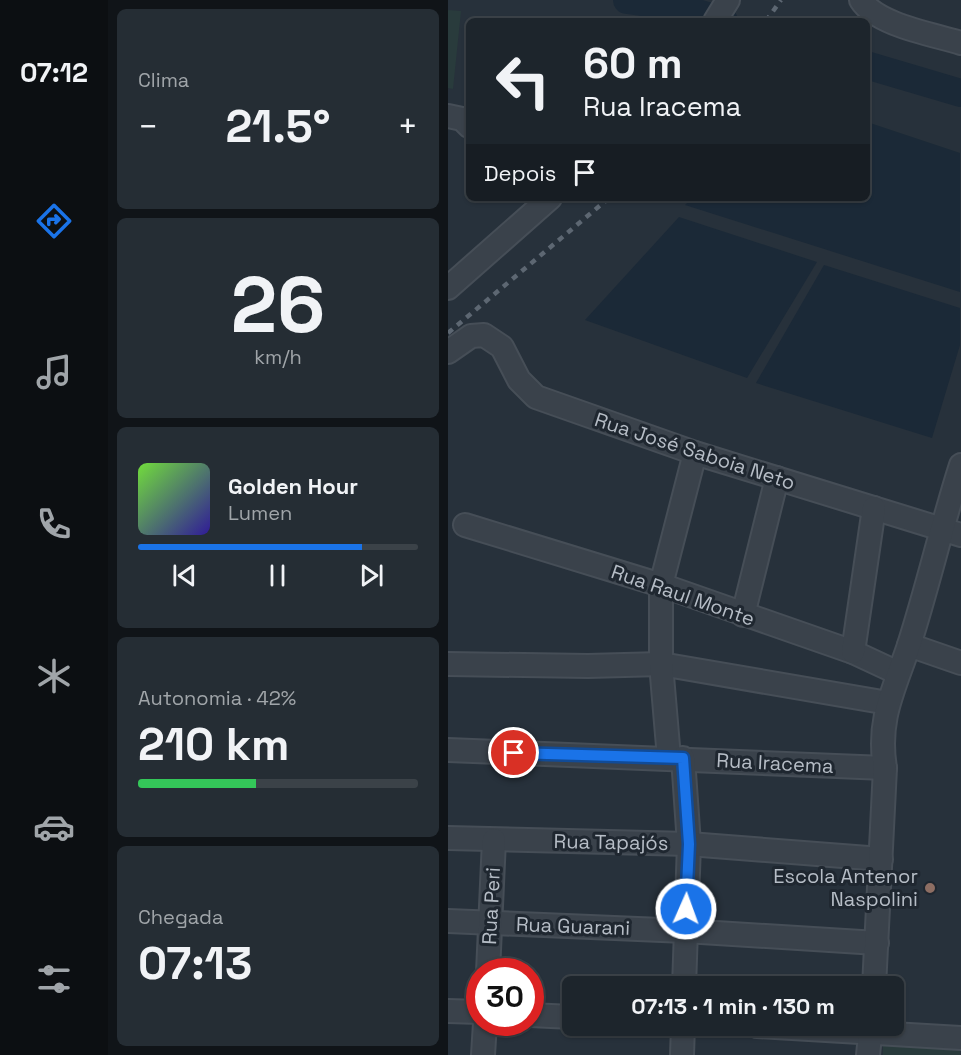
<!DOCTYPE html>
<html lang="pt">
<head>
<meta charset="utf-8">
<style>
  body { margin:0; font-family:"Space Grotesk",sans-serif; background:#252d34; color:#f1f3f6; height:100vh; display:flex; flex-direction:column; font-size:22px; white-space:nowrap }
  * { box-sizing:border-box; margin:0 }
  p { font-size:20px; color:#a0a5a9 }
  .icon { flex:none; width:33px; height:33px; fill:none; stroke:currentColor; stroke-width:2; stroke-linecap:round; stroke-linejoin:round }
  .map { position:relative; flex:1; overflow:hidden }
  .panel { display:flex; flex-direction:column; gap:9px; padding:9px; background:#101418; width:340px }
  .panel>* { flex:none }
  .top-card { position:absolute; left:18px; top:18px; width:404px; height:183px; border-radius:9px; box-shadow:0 2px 4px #0004,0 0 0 2px #3b4248; background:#1d252c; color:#f1f3f6; overflow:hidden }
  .speed { position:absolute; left:18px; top:958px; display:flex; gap:12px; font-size:30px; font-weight:700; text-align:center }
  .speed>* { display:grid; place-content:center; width:78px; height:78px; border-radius:50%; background:#1d252c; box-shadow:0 2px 4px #0004,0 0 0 2px #3b4248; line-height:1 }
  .speed .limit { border:9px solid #d22; background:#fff; color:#111 }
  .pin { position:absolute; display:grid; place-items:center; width:51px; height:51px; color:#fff; margin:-26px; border:3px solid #fff; border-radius:50%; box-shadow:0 2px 6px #0007 }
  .me { position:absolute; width:66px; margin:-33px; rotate:2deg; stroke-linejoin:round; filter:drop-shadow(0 0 4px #0008) }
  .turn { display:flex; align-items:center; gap:21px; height:126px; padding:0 18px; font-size:27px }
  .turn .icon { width:78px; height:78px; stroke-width:2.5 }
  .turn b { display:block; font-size:42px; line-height:51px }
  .then { display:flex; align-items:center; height:57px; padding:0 18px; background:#0003; gap:12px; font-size:22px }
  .big { font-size:45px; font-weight:700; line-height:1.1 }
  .panel .card { flex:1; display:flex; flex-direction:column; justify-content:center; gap:9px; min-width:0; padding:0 21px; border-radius:9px; background:#252d34 }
  .panel .dial { align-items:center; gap:0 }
  .dial b { font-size:78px; line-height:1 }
  .song { display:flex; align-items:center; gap:18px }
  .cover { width:72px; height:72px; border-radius:9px; background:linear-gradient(135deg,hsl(100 70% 55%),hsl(250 70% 35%)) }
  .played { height:6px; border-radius:3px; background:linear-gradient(90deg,#1a73e8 80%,#3b4248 80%) }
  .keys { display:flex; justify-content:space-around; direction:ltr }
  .heat { display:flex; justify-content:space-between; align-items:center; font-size:33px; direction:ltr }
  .charge { height:9px; border-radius:4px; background:linear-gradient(90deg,#34c759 42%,#3b4248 0) }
  .trip { position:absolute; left:114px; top:976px; width:342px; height:60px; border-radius:9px; background:#1d252c; box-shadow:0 2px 4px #0004,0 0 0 2px #3b4248; font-weight:700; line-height:60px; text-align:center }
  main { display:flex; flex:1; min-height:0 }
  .dock { display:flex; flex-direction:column; width:108px; justify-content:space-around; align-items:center; background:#0c0f12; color:#a0a5a9 }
  .dock .icon { width:42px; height:42px }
  .dock .selected { color:#1a73e8 }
  .dock b { font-size:27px; color:#f1f3f6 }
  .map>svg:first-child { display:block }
</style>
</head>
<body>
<main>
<nav class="dock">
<b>07:12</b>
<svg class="icon selected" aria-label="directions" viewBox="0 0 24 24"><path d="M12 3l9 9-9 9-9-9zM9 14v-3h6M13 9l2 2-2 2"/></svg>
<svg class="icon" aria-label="music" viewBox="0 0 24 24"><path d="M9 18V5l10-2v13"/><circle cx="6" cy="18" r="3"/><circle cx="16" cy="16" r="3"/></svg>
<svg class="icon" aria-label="phone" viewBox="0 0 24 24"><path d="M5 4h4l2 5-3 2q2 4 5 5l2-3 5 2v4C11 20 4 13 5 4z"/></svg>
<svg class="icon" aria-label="climate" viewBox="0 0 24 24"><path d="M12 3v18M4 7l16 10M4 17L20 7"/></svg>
<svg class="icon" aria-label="car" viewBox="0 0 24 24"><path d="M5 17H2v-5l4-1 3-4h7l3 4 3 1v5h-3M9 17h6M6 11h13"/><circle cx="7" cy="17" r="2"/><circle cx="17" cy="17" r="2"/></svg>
<svg class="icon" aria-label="filters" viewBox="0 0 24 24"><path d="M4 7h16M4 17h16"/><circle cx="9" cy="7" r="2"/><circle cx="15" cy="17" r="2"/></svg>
</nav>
<section class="panel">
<div class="card"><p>Clima</p>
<div class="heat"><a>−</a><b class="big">21.5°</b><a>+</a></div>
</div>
<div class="card dial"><b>26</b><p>km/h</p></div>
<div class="card">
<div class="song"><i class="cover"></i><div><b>Golden Hour</b><p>Lumen</p></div></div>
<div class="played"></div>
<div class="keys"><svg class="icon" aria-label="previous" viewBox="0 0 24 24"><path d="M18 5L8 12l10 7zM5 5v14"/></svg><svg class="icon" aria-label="pause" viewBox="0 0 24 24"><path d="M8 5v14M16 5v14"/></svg><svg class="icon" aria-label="next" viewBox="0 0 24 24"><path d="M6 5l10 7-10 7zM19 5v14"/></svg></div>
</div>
<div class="card"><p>Autonomia · 42%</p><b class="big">210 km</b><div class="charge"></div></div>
<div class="card"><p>Chegada</p><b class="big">07:13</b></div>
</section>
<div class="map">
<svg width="513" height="1055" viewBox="0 0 513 1055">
  <rect width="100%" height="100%" fill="#27313b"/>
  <g fill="#293b3c">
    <polygon points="0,10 13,11 5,89 0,88"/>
    <polygon points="435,1045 512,1050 512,1055 435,1055"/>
  </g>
  <g fill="#1b2937">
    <polygon points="419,122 512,153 512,292 237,205 244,198 418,198"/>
    <polygon points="231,217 369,262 299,378 137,320"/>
    <polygon points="376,265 512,308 512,345 484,438 308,383"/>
  </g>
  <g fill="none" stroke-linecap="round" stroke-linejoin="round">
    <g stroke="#1b2937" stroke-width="28">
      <polyline points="179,0 229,7 276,21"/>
      <polyline points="418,65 513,93"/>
    </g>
    <g stroke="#464e57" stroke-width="26">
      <g id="minor">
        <path d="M413,0C429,25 484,34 513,43"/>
        <polyline points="267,21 280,0"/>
        <polyline points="0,116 14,119 21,126"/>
        <polyline points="0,288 102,198"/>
        <polyline points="0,352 23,336 36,335 54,347 71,380 88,397 247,453 513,535"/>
        <polyline points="17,525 213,585 405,652 450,673"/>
        <polyline points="295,615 329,478"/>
        <polyline points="461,645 513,663"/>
        <polyline points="405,652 426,508"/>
        <polyline points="0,664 140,666 213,664 440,703"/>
        <polyline points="0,750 437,768"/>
        <polyline points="221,758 213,664 213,585 247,453"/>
        <polyline points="235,758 241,844 236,987"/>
        <polyline points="0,838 241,844 433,859"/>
        <polyline points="0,921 237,931 429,943"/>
        <polyline points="40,972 46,840"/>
        <path d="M426,987L437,768C429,719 446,690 461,645C480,586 494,524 513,465"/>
        <polyline points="0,1011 32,1012"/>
        <polyline points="82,1015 124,1017"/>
        <polyline points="309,1026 513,1038"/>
        <polyline points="35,1055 37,1023"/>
        <polyline points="234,1055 235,1026"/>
        <polyline points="420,1055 423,1026"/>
      </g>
    </g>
    <use href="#minor" stroke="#3a424b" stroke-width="22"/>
    <g stroke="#5d6772" stroke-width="4.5" stroke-dasharray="6 6" stroke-linecap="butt">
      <polyline points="318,21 333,0"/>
      <polyline points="0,333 161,198"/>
    </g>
  </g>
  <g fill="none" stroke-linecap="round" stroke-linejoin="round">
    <g stroke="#114b97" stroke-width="15">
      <polyline id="route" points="66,753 235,758 241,844 238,909"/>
    </g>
    <use href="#route" stroke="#1a73e8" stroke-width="10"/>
  </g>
  <circle fill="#8d6e63" stroke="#1f2730" stroke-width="2" cx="482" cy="888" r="6"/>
  <g text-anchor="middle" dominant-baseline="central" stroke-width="6" stroke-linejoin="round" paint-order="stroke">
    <g font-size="20" fill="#b6bdc6" stroke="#1f2730">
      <text transform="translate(247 451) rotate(18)">Rua José Saboia Neto</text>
      <text transform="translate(235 595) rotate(19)">Rua Raul Monte</text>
      <text transform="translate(327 763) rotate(3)">Rua Iracema</text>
      <text transform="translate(163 842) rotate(1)">Rua Tapajós</text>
      <text transform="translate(43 906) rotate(-87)">Rua Peri</text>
      <text transform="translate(125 926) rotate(2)">Rua Guarani</text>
    </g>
    <g font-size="20" fill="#b6bdc6" stroke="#1f2730" text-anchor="end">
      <text x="470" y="876">Escola Antenor<tspan x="470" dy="23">Naspolini</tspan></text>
    </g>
  </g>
</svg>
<div class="speed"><div class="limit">30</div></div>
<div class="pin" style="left:66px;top:753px;background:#d93025"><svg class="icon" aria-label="arrive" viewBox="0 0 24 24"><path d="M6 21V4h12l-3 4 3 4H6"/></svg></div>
<svg class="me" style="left:238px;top:909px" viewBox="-20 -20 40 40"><circle r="17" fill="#1a73e8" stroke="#fff" stroke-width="3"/><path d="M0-11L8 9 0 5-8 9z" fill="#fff"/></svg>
<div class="trip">07:13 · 1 min · 130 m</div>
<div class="top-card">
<div class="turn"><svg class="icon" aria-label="left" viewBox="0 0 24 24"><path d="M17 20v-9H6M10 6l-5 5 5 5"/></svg><div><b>60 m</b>Rua Iracema</div></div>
<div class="then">Depois<svg class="icon" aria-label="arrive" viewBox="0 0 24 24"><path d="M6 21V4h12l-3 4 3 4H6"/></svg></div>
</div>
</div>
</main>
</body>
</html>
